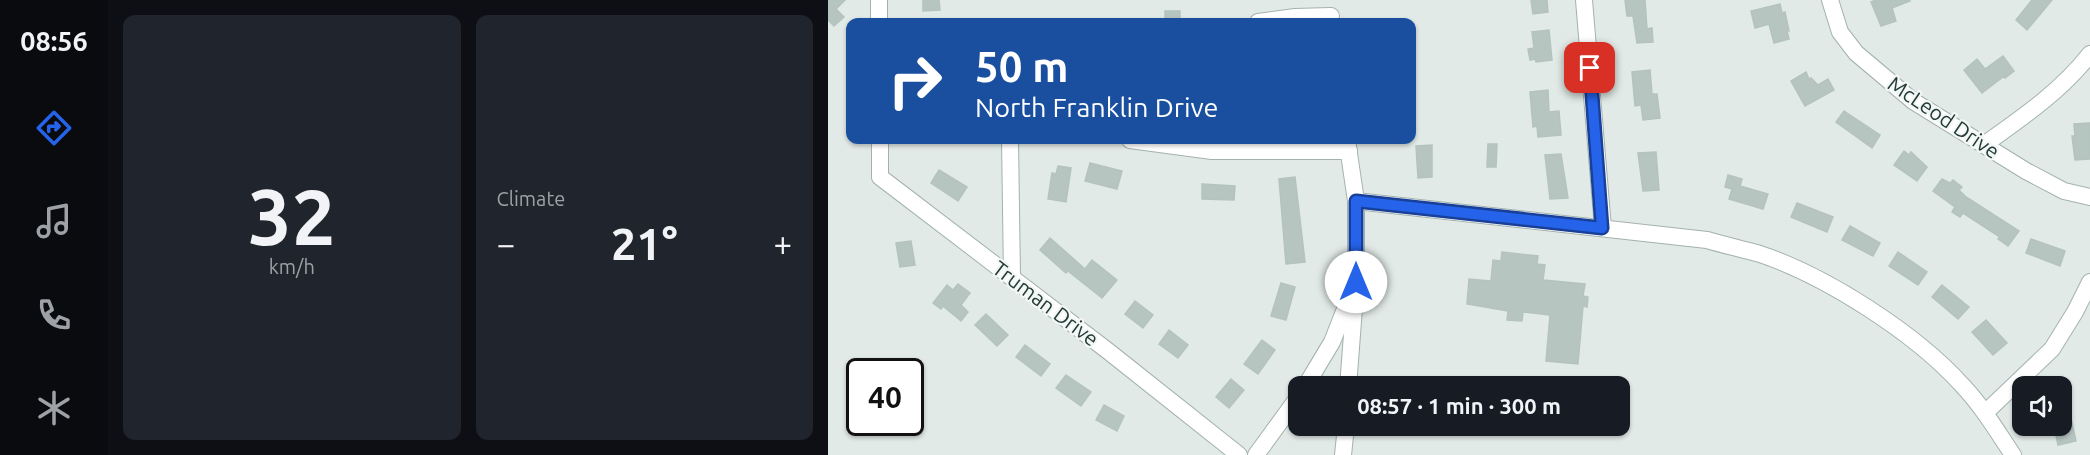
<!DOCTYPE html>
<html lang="en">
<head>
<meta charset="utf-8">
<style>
  body { margin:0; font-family:Ubuntu,sans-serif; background:#20242c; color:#f1f3f6; height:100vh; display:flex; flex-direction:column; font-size:22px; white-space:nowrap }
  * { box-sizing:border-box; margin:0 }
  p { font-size:20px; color:#9ea1a6 }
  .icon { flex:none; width:33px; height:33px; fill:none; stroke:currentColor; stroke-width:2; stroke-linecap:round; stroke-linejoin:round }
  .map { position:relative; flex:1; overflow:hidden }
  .details { display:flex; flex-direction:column; gap:15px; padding:15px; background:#0d0f14; width:720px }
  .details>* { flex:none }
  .top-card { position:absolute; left:18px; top:18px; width:570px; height:126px; border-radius:12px; box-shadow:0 2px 4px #0004; background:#1a4fa0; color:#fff; overflow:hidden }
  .controls { position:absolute; left:1184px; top:376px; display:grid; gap:12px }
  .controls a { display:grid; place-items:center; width:60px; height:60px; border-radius:12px; background:#171b24; box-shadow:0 2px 4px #0004; font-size:30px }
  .speed { position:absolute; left:18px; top:358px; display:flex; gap:12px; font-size:30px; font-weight:700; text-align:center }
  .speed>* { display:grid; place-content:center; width:78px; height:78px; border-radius:50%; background:#171b24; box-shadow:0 2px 4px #0004; line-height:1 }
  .speed .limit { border:3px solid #111; border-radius:9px; background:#fff; color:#111 }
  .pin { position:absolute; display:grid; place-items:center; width:51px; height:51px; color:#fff; margin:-26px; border-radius:12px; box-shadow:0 3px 9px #0006 }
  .me { position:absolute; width:66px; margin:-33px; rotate:0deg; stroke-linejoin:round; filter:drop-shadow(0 0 4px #0008) }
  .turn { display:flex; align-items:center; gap:21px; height:126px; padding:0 30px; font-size:27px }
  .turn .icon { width:78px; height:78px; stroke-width:2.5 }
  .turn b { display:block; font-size:42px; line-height:51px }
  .big { font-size:45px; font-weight:600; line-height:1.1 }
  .details .card { flex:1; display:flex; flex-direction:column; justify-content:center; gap:9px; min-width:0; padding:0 21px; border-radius:12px; background:#20242c }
  .details .dial { align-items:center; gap:0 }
  .dial b { font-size:78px; line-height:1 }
  .heat { display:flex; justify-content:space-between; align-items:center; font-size:33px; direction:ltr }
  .details .tiles { flex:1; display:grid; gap:15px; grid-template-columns:repeat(2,1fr) }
  .trip { position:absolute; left:460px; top:376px; width:342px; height:60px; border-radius:12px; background:#171b24; box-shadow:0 2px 4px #0004; font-weight:600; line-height:60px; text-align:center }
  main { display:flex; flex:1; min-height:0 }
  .tab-bar { display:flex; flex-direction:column; width:108px; justify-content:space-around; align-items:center; background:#090b0e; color:#9ea1a6 }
  .tab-bar .icon { width:42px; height:42px }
  .tab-bar .current { color:#2563eb }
  .tab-bar b { font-size:27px; color:#f1f3f6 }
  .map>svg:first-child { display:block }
</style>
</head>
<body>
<main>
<nav class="tab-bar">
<b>08:56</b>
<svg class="icon current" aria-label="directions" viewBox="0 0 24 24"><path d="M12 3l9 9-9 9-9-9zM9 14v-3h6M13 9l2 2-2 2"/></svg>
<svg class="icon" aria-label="music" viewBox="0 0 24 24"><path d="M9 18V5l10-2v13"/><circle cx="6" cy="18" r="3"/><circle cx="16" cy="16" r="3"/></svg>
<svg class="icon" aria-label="phone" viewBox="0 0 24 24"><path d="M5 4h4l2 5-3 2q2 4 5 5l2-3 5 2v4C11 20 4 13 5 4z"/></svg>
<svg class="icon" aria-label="climate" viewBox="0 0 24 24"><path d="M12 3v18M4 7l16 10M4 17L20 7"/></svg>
</nav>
<section class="details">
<div class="tiles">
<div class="card dial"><b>32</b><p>km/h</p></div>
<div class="card"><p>Climate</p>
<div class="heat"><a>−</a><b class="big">21°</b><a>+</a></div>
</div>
</div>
</section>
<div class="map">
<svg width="1262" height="455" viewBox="0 0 1262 455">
  <rect width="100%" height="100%" fill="#e1eae7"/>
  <g fill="#b7c5c1" stroke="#b4c3bf" stroke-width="1.5">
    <polygon points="0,0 17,0 8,9 16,17 6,26 0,20"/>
    <polygon points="95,0 111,0 112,10 95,11"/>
    <polygon points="703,0 719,0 720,12 705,14"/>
    <polygon points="797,0 817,0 819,29 824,28 825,42 809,43 805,16 799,16"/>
    <polygon points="1048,0 1081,0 1082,1 1064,8 1068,21 1053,26 1043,2"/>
    <polygon points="1204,0 1224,0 1199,30 1188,20"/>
    <polygon points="952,4 954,13 957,12 961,31 959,31 961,39 946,43 941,24 927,28 923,11"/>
    <rect x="337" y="11" width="15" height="11"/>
    <polygon points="721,30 724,60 708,62 707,59 702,60 700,49 706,48 704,32"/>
    <polygon points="1175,56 1186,71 1177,78 1175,77 1154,93 1136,70 1149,59 1157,69"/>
    <polygon points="822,70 824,94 829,94 832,118 815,120 813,105 807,106 804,72"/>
    <polygon points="978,72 981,79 983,78 990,85 1000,79 1006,90 977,106 963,81"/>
    <polygon points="720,90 721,112 731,111 733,135 710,137 709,126 705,127 702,92"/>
    <polygon points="1016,111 1052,135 1044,148 1008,122"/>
    <polygon points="1262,123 1262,159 1247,160 1244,136 1247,136 1246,124"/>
    <polygon points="660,144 669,144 668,167 659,167"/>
    <polygon points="604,145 604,177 590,178 588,146"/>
    <polygon points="1076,151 1081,155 1083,152 1099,167 1089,181 1066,165"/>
    <polygon points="828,152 831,190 815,191 810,153"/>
    <polygon points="733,154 740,198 722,199 717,155"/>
    <polygon points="262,163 294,171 289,189 257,181"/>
    <polygon points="230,166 243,168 238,202 220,199 224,173 228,174"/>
    <polygon points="111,170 139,187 130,201 103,183"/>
    <polygon points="900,175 914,179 912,186 940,194 935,209 901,199 904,189 897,187"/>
    <polygon points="467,177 477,262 458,264 451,179"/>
    <polygon points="1114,179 1122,183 1125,180 1134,187 1131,190 1138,197 1191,231 1180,246 1170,239 1172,237 1135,213 1132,217 1124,212 1127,207 1105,191"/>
    <polygon points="374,184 407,186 406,200 374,199"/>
    <polygon points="969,203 1005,217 999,232 963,217"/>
    <polygon points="1022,226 1052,243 1045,256 1014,240"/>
    <polygon points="222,238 257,269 264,260 289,280 274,298 240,271 238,273 212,250"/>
    <polygon points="1203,239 1237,251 1232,266 1198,253"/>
    <polygon points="83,241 87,265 72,267 68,243"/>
    <polygon points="674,252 710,256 709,264 717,265 715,280 757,284 755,296 760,297 759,307 755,306 750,364 718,361 722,315 695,312 694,321 679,320 680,311 639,304 641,279 663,281 665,260 673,261"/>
    <polygon points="1070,252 1099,272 1090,285 1061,266"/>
    <polygon points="453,283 467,287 458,320 443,316"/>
    <polygon points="130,284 142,293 133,305 140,312 133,321 115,306 113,309 105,303 119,285 125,290"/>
    <polygon points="1114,285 1141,307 1130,319 1104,297"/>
    <polygon points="307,301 325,315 315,328 297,314"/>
    <polygon points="158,314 180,335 169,346 147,325"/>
    <polygon points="1158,320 1179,343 1165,355 1144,332"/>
    <polygon points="341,330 360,345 350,358 331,344"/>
    <polygon points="434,340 447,350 430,374 416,364"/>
    <polygon points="197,345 222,364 213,376 188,357"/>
    <polygon points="238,375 263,392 253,406 228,388"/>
    <polygon points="403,379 416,390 401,408 388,397"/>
    <polygon points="1237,391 1248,441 1230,445 1226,426 1233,426 1233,392"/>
    <polygon points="276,405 296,416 289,431 268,420"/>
  </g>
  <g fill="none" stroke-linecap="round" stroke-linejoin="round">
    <g stroke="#a4b2ae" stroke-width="18">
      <g id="minor">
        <polyline points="51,0 51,22"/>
        <polyline points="756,0 775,228"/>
        <polyline points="1002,0 1012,32 1028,53 1085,101 1198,171 1236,191 1262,197"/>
        <polyline points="430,22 467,17 503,16"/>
        <polyline points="52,140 52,177 280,351 411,455"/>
        <polyline points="182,140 184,277"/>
        <polyline points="302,140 384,151 521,151"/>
        <polyline points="519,140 528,201 528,282 520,387"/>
        <path d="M1157,144C1195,117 1233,91 1262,54"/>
        <path d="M528,201L879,240C896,245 914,249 932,254C998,276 1087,333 1134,385C1154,406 1169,431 1185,455"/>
        <polyline points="477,387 504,342 521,299"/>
        <polyline points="1157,413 1224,349 1247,312 1262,282"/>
        <polyline points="428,455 471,396"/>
        <polyline points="515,455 518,426"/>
      </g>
    </g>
    <use href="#minor" stroke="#fff" stroke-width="16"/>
  </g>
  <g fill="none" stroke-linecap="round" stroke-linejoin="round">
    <g stroke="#184099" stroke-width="15">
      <polyline id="route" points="528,282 528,201 774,228 762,68"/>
    </g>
    <use href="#route" stroke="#2563eb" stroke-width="10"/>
  </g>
  <g text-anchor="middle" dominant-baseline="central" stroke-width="4.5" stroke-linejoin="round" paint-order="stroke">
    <g font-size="21" fill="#233a36" stroke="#f2f7f5">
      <text transform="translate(1116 117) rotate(34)">McLeod Drive</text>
      <text transform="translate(218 303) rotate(37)">Truman Drive</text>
    </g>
  </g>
</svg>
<div class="controls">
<a><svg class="icon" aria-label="sound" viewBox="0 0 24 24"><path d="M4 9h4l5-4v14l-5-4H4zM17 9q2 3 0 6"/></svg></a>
</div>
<div class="speed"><div class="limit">40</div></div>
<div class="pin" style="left:762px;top:68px;background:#d93025"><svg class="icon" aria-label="arrive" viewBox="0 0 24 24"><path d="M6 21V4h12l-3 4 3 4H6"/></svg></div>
<svg class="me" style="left:528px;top:282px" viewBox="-20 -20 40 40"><circle r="19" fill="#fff"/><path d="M0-13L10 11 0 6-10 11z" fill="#2563eb"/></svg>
<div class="trip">08:57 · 1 min · 300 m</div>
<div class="top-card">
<div class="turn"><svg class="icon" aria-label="right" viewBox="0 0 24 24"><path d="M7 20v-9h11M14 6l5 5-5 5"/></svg><div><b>50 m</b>North Franklin Drive</div></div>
</div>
</div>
</main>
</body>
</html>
